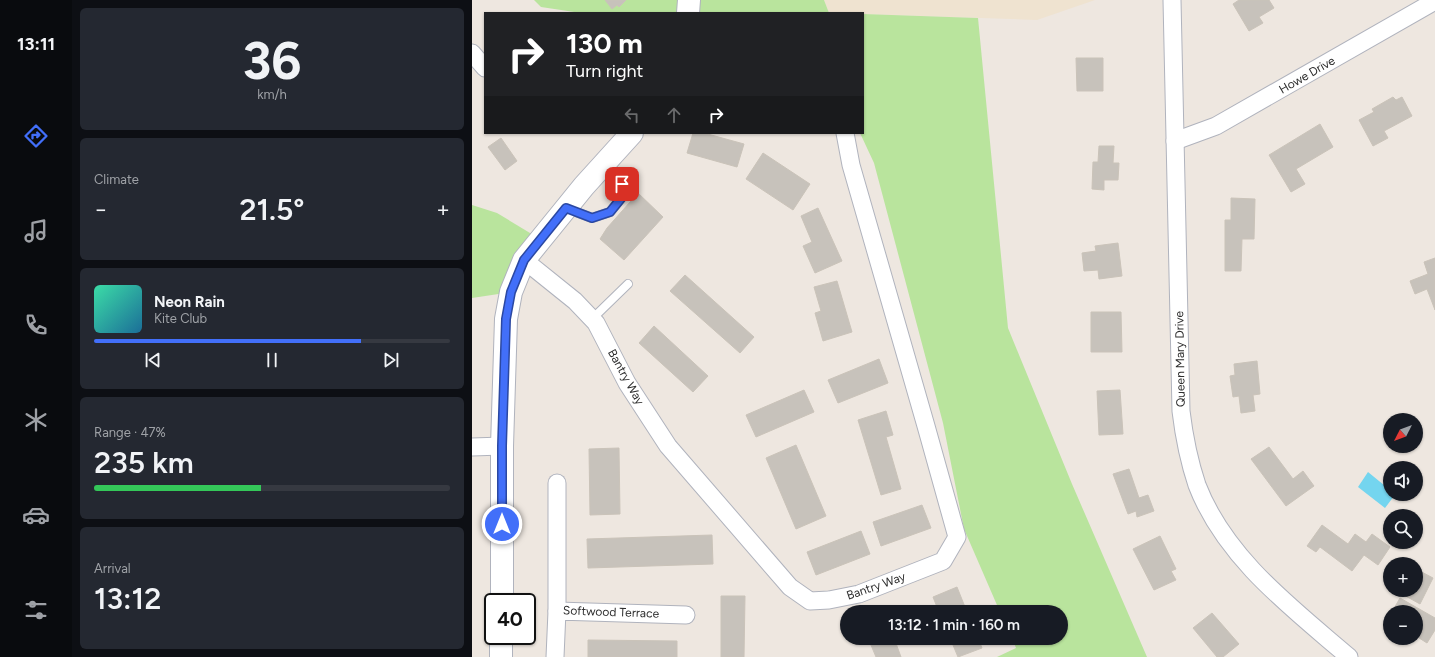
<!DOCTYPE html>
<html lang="en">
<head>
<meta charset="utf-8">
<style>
  body { margin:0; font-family:Figtree,sans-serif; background:#242831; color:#f1f3f6; height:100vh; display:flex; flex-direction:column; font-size:15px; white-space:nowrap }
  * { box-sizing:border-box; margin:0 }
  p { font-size:13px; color:#9ea1a6 }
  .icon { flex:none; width:22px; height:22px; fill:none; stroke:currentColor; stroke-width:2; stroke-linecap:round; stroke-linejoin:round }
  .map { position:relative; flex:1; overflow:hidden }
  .side { display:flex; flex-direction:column; gap:8px; padding:8px; background:#0d0f14; width:400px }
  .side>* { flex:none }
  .top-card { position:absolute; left:12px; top:12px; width:380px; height:122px; border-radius:0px; box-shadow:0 1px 3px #0004; background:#202124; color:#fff; overflow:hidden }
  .needle { width:26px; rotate:228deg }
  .tools { position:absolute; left:911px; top:413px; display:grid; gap:8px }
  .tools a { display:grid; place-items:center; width:40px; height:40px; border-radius:50%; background:#171b24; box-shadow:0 1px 3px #0004; font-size:20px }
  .speed { position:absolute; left:12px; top:593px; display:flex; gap:8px; font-size:20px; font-weight:700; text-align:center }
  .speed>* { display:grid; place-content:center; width:52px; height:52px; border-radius:50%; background:#171b24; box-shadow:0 1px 3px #0004; line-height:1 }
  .speed .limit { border:2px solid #111; border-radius:6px; background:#fff; color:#111 }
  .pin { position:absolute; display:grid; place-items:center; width:34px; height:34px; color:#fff; margin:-17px; border-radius:8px; box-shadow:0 2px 6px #0006 }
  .me { position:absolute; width:44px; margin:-22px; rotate:0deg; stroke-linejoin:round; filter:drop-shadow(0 0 3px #0008) }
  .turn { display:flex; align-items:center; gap:14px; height:84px; padding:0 16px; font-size:18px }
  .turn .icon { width:52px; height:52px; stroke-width:2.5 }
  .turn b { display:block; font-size:28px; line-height:34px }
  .lanes { display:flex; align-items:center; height:38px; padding:0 16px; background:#0003; justify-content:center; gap:20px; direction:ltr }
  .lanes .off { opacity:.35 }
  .big { font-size:30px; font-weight:600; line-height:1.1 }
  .side .widget { flex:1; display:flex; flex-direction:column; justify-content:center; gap:6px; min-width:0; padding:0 14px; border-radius:6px; background:#242831 }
  .side .dial { align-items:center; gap:0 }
  .dial b { font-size:52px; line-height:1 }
  .song { display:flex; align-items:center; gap:12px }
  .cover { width:48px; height:48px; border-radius:6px; background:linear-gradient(135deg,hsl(160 70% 55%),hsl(200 70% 35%)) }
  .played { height:4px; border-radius:2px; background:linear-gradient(90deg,#426ff9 75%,#363941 75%) }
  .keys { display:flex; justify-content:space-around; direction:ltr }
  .heat { display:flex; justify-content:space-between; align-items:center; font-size:22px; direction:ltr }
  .charge { height:6px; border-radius:3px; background:linear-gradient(90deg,#34c759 47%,#363941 0) }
  .trip { position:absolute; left:368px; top:605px; width:228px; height:40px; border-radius:20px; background:#171b24; box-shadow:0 1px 3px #0004; font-weight:600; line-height:40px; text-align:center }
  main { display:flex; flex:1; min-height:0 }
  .menu { display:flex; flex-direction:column; width:72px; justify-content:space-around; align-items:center; background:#090b0e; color:#9ea1a6 }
  .menu .icon { width:28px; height:28px }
  .menu .selected { color:#426ff9 }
  .menu b { font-size:18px; color:#f1f3f6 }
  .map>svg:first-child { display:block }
</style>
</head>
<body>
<main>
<nav class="menu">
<b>13:11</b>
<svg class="icon selected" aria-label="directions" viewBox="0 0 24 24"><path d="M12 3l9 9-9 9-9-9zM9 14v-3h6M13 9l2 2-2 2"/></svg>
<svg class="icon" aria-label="music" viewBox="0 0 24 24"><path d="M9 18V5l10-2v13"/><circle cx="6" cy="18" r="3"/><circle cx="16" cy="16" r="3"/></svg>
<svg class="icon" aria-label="phone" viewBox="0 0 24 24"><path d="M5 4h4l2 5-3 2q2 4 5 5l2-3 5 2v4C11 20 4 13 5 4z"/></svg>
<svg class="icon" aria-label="climate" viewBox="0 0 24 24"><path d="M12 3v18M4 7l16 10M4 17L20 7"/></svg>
<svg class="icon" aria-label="car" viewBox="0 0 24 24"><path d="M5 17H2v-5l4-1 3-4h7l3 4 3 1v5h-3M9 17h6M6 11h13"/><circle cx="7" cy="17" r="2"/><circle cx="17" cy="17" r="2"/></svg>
<svg class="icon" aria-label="filters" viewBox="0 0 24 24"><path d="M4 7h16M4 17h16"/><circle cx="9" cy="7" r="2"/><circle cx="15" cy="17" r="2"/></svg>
</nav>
<section class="side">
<div class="widget dial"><b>36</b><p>km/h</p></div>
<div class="widget"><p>Climate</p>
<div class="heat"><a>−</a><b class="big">21.5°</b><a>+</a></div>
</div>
<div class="widget">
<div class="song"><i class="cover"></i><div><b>Neon Rain</b><p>Kite Club</p></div></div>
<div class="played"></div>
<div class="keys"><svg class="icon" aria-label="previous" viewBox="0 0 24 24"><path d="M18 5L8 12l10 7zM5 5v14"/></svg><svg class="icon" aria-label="pause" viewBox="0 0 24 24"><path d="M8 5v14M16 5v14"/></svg><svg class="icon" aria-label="next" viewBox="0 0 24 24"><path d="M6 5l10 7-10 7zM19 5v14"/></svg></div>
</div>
<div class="widget"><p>Range · 47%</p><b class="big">235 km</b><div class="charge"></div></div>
<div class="widget"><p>Arrival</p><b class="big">13:12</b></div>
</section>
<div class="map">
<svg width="963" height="657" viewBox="0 0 963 657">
  <rect width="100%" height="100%" fill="#eee7e0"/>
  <polygon fill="#efe3d0" points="352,0 623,0 565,20 391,14 391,13 357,13"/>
  <g fill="#b9e49d">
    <polygon points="62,0 352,0 357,13 109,13 69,7"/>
    <polygon points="391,14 506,18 536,328 600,484 675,657 525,657 544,648 540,638 589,638 589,612 528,612 492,529 471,423 402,163 388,133 391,133"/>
    <polygon points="0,205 25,213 68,239 39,292 0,298"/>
  </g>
  <polygon fill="#74d5ef" points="896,472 918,490 918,494 922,494 922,496 913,508 886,487"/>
  <g fill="#c7c2bb" stroke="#cac3b9">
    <polygon points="133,0 154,0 147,7 145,5 140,9"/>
    <polygon points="767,0 797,0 802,8 787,17 791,23 777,31 761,4"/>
    <polygon points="604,58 631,58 631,91 605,91"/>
    <polygon points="921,97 924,100 930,97 940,116 912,131 916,138 901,146 887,120 902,112 900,109"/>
    <polygon points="848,124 861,147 824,169 833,184 819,192 797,155"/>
    <polygon points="221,133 232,133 272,144 265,167 215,153"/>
    <polygon points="29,138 45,161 33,170 16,147"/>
    <polygon points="627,146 642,146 641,163 647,163 646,180 632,180 632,190 620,189 621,162 626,162"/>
    <polygon points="291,153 338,184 321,210 274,179"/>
    <polygon points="166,193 191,217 152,260 128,239 135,228"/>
    <polygon points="759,198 783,199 782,239 770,239 769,271 753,271 753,220 759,220"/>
    <polygon points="346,208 370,261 343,273 331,246 340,242 329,216"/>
    <polygon points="646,243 650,276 627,279 626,270 612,271 610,253 624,251 623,246"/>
    <polygon points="963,258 963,310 955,289 943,294 938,281 956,274 952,262"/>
    <polygon points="213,275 282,337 268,353 198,291"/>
    <polygon points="365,281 380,332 351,341 343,313 349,311 342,287"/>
    <polygon points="619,312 649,312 650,352 619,352"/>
    <polygon points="182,326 236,376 221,392 167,343"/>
    <polygon points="407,359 416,383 366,403 356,380"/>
    <polygon points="785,361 788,394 781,395 783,411 769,413 767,396 761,397 758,376 763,375 762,364"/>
    <polygon points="332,390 342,412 284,437 274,415"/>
    <polygon points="648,390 651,434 627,435 625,391"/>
    <polygon points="414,411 421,435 414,437 429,489 409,495 386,420"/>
    <polygon points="324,445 354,516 324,529 294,458"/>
    <polygon points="797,447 821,479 831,471 842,486 814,506 779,459"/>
    <polygon points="147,448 148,514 118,515 117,449"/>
    <polygon points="657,469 667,498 676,495 682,511 665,517 664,511 656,514 641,474"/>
    <polygon points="450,505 459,528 409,546 401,522"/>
    <polygon points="850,525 876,544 883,534 894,542 900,534 918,547 906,565 892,555 880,571 848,547 844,552 835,546"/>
    <polygon points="389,531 398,554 344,575 335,552"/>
    <polygon points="240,535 241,564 116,568 115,539"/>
    <polygon points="688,536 704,569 699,571 704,580 682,590 661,549"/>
    <polygon points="944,569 961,578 948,604 930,594 932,590 944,590"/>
    <polygon points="485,587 495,612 467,612 461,597"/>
    <polygon points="249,596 273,596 272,657 249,657"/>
    <polygon points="928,598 963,618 963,630 955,643 944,636 944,612 920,612"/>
    <polygon points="740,613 767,644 751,657 745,657 721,628"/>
    <polygon points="396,638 422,638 429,657 404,657"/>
    <polygon points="478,638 506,638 510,648 486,657"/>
    <polygon points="116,640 205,641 205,657 116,657"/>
  </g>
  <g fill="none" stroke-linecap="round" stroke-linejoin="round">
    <g stroke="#b0b3bd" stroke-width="10">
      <g id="lane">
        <polyline points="96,209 120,218 138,212 151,196 150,184 136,161"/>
        <polyline points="120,319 156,284"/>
      </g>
    </g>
    <g stroke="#b0b3bd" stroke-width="19">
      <g id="street">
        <path d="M700,0L709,411C712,436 717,461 725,485C753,558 820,608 877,657"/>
        <polyline points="0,53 13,68"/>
        <polyline points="703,141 744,126 963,1"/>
        <polyline points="52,260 103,301 124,323 155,383 196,446 318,587 338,601 357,600 387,594 471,561 485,537 454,426 379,165 373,133"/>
        <polyline points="0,447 30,446"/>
        <polyline points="85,611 85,483"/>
        <polyline points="83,657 85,611 214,615"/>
      </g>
    </g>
    <g stroke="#b0b3bd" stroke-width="24">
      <g id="secondary">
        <polyline points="216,13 217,0"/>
        <polyline points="30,602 30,446 34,319 39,292 52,260 112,186 160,133"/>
        <polyline points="29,657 29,636"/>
      </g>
    </g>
    <use href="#lane" stroke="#fff" stroke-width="8"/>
    <use href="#street" stroke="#fff" stroke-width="17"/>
    <use href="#secondary" stroke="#fff" stroke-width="22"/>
  </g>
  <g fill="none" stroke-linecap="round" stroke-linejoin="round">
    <g stroke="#2b48a2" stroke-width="10">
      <polyline id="route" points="30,524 30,446 34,319 39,292 52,260 94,208 120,218 138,212 151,196 150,184"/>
    </g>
    <use href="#route" stroke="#426ff9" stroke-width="7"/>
  </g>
  <g text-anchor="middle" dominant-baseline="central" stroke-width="3.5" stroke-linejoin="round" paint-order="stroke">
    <g font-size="12" fill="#2d2d2d" stroke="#fff">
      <text transform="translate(835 75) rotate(-30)">Howe Drive</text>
      <text transform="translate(708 359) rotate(-91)">Queen Mary Drive</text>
      <text transform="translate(154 377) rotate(61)">Bantry Way</text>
      <text transform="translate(404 586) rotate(-19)">Bantry Way</text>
      <text transform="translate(139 612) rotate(2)">Softwood Terrace</text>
    </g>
  </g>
</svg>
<div class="tools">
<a><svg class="needle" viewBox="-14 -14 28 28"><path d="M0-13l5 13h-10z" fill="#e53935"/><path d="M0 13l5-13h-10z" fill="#9ea1a6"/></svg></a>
<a><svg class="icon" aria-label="sound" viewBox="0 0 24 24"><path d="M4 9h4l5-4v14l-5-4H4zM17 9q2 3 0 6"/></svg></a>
<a><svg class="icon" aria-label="search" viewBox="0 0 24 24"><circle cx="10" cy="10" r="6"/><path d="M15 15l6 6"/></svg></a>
<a>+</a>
<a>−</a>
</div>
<div class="speed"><div class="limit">40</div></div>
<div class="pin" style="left:150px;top:184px;background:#d93025"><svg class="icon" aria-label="arrive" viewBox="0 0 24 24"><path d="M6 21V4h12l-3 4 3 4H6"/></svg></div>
<svg class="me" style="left:30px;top:524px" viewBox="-20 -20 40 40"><circle r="17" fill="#426ff9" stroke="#fff" stroke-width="3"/><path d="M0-11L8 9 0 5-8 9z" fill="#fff"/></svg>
<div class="trip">13:12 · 1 min · 160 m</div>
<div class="top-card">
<div class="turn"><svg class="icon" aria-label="right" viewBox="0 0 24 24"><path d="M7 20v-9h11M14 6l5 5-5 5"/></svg><div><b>130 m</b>Turn right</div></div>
<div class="lanes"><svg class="icon off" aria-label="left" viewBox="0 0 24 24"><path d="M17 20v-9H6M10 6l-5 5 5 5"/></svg><svg class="icon off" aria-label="ahead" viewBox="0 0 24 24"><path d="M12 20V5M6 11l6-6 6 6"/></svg><svg class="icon" aria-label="right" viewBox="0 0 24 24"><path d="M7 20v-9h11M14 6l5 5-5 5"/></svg></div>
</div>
</div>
</main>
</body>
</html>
